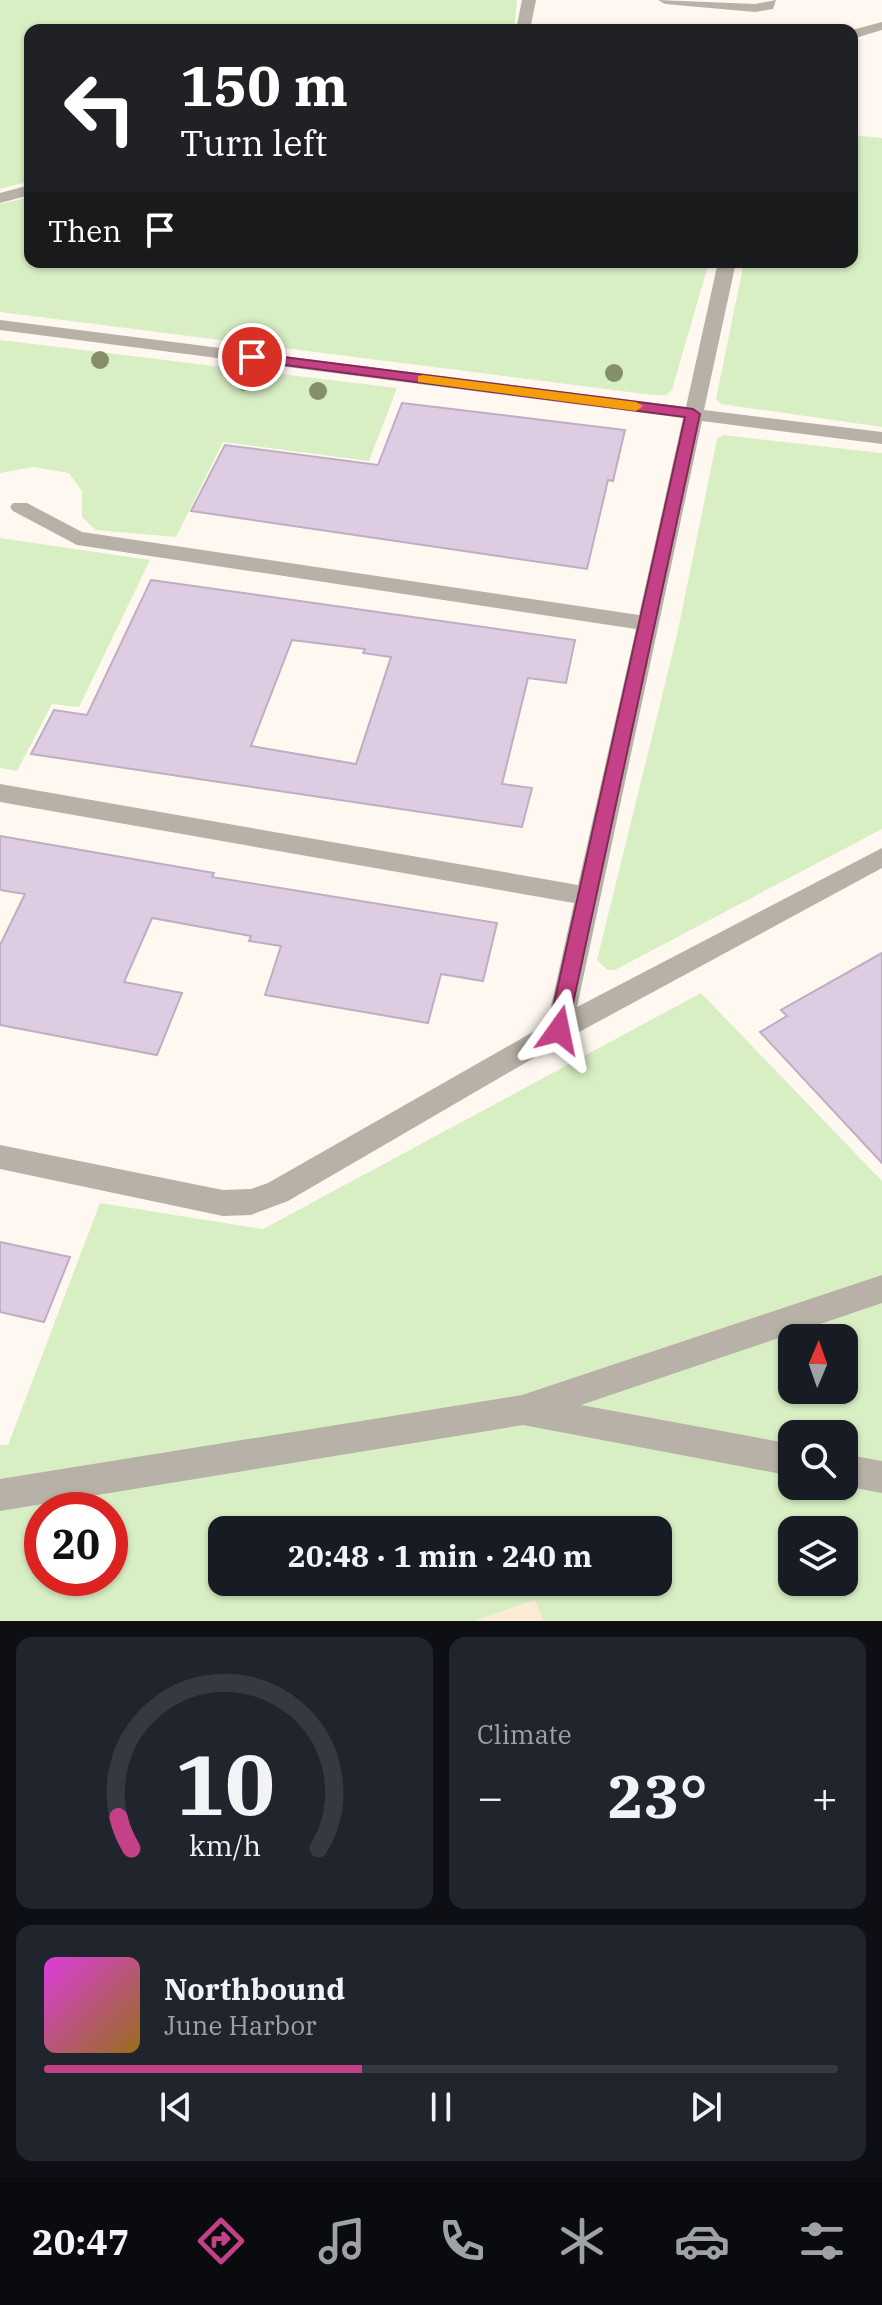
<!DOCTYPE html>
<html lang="en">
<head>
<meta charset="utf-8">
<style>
  body { margin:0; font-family:"IBM Plex Serif",serif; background:#20242c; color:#f1f3f6; height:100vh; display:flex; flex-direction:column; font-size:30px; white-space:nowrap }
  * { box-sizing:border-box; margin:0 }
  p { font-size:26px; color:#9ea1a6 }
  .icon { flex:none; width:44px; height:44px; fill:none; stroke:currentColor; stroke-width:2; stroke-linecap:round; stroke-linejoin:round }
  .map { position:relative; height:1621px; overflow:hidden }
  .side { display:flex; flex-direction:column; gap:16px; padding:16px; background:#0d0f14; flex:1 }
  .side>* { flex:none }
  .guide { position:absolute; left:24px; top:24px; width:834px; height:244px; border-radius:16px; box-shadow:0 2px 6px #0004; background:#202124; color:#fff; overflow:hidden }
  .needle { width:52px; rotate:2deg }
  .fabs { position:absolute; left:778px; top:1324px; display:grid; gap:16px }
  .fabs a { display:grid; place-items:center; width:80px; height:80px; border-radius:16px; background:#171b24; box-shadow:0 2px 6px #0004; font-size:40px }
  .speed { position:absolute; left:24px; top:1492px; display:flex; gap:16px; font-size:40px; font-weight:700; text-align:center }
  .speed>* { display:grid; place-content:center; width:104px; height:104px; border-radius:50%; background:#171b24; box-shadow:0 2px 6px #0004; line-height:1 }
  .speed .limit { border:12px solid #d22; background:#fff; color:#111 }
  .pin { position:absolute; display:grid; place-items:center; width:68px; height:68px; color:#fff; margin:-34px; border:4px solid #fff; border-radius:50%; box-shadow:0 2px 8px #0007 }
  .me { position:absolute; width:88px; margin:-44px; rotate:12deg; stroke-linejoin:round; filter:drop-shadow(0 0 6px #0008) }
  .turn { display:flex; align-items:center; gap:28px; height:168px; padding:0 24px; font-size:36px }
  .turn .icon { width:104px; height:104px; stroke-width:2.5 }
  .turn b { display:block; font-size:56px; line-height:68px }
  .then { display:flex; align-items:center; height:76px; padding:0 24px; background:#0003; gap:16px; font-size:30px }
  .big { font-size:60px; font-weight:700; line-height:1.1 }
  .side .tile { flex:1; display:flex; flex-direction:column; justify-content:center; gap:12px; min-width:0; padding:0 28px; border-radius:16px; background:#20242c }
  .side .dial { align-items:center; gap:0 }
  .dial svg { height:208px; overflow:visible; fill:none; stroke:#363941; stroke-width:7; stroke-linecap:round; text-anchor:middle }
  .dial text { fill:#f1f3f6; stroke:none }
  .song { display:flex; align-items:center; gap:24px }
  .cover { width:96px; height:96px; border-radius:12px; background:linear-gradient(135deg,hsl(300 70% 55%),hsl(40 70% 35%)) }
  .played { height:8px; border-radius:4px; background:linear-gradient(90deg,#c54187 40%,#363941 40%) }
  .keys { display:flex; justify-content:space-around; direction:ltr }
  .heat { display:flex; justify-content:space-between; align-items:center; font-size:44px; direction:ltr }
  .side .tiles { flex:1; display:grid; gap:16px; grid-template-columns:1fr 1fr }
  .tile:last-child { grid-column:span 2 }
  .trip { position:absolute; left:208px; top:1516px; width:464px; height:80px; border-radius:16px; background:#171b24; box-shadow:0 2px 6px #0004; font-weight:700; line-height:80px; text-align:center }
  .tab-bar { display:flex; height:128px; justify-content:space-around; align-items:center; background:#090b0e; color:#9ea1a6 }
  .tab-bar .icon { width:56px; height:56px }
  .tab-bar .active { color:#c54187 }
  .tab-bar b { font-size:36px; color:#f1f3f6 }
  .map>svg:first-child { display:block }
</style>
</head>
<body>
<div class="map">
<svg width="882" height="1621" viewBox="0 0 882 1621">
  <rect width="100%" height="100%" fill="#fff8f0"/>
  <polygon fill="#fcebd5" points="536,1600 543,1621 474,1621"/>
  <g fill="#d8efc4" fill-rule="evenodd">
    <polygon points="0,0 517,0 514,30 30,30 30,181 0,189"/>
    <polygon points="852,135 882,138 882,427 721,404 716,399 744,262 852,262"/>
    <polygon points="30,197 30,262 709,262 672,390 666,395 653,395 0,312 0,204"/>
    <polygon points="0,340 397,388 369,461 223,442 176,537 96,530 82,517 82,491 69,473 33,467 0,473"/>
    <polygon points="723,435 882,453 882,829 615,970 607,970 597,960 677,635 717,439"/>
    <polygon points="0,538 150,560 79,707 52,704 17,771 0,768"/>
    <path d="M701,993L882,1181V1621H543L535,1600L474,1621H0V1445H8L100,1203L263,1229ZM792,1338H844V1390H792ZM792,1434H844V1486H792ZM42,1510H110V1578H42ZM222,1530H658V1582H222ZM792,1530H844V1582H792Z"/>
  </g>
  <g fill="#decde2" stroke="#beaec2" stroke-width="2" fill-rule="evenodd">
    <polygon points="402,403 625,430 613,481 608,480 587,569 191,511 225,445 378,465"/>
    <path d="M151,580L575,640L566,683L528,678L502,784L532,788L522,827L31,754L54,710L87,715ZM292,640L365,649L363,653L391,657L356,764L251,746Z"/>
    <polygon points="0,836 214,873 212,877 497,923 483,981 441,974 428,1023 265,995 281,946 249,941 251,936 152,918 124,982 182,993 157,1055 0,1025 0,945 25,894 0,890"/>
    <polygon points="882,953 882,1163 760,1032 787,1016 781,1010"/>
    <polygon points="0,1242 70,1257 44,1322 0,1312"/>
  </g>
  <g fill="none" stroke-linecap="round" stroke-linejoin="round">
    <g fill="#b7b1a7" fill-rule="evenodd">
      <polygon points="522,0 536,0 530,30 516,30"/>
      <polygon points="658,0 755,4 776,0 773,9 755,12 665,4"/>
      <polygon points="882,22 882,30 852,39 852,30"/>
      <polygon points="30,185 30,195 0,203 0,193"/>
      <polygon points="718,262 736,262 704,410 882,432 882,444 702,421 577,1007 882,848 882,868 568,1038 288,1201 251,1215 223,1216 0,1169 0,1145 223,1190 251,1189 268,1183 547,1024 574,903 0,802 0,784 578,885 636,629 77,545 13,511 10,507 13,503 27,503 82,532 639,615 683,418 0,330 0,320 686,407"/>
      <polygon points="882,1275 882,1303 581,1405 792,1444 792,1476 523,1425 0,1511 0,1479 522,1395"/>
      <polygon points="844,1454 882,1461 882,1493 844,1486"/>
    </g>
  </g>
  <g fill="#858f6c">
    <circle cx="100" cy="360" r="9"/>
    <circle cx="614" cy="373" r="9"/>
    <circle cx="245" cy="382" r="9"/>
    <circle cx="318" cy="391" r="9"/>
  </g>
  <polygon fill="#c54187" stroke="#802a58" stroke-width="2" points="252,353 693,409 700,414 566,1036 551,1036 548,1030 685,417 247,360 245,357"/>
  <polygon fill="#f59e0b" points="423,375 636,402 643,406 636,411 418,382 418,376"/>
</svg>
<div class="fabs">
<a><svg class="needle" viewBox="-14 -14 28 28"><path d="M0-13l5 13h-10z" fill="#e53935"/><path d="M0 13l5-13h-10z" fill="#9ea1a6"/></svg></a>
<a><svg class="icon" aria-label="search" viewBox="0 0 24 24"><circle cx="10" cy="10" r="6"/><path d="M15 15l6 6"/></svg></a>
<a><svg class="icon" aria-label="layers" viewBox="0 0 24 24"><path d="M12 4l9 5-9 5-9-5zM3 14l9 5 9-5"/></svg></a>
</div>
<div class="speed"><div class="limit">20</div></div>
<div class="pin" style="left:252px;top:357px;background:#d93025"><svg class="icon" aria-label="arrive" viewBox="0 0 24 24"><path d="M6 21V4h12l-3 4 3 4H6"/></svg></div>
<svg class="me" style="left:559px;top:1030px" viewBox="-20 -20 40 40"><path d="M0-17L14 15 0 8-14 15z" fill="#c54187" stroke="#fff" stroke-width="4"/></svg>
<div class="trip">20:48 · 1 min · 240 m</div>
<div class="guide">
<div class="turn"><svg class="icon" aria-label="left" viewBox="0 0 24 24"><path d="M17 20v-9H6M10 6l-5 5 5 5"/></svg><div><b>150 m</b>Turn left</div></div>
<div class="then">Then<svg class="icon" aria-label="arrive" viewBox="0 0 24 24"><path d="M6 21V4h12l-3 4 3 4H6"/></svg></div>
</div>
</div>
<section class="side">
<div class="tiles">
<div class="tile dial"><svg viewBox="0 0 100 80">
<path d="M14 69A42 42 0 1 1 86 69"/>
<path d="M14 69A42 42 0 0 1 9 57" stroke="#c54187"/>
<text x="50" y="56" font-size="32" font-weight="700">10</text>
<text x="50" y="72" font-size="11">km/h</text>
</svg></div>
<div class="tile"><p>Climate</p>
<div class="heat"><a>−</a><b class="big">23°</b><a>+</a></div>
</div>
<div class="tile">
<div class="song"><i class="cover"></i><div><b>Northbound</b><p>June Harbor</p></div></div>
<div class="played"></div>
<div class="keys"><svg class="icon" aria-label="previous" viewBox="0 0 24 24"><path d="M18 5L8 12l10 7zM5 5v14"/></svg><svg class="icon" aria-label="pause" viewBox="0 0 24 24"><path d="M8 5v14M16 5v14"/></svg><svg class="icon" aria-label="next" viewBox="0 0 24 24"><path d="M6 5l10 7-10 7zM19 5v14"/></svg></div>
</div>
</div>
</section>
<nav class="tab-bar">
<b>20:47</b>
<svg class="icon active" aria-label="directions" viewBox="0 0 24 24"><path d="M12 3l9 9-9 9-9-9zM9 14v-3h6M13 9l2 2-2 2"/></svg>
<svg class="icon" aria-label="music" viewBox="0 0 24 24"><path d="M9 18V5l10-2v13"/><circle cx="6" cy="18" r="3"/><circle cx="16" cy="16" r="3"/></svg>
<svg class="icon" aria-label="phone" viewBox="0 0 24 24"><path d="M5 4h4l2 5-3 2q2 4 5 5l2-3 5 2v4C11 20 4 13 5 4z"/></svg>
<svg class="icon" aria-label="climate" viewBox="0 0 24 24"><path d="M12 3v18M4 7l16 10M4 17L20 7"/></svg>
<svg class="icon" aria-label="car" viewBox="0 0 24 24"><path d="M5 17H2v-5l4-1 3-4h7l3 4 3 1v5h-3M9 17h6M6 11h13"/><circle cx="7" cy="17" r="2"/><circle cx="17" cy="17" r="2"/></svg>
<svg class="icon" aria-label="filters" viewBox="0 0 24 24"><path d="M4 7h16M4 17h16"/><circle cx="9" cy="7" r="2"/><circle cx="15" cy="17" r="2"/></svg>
</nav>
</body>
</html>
